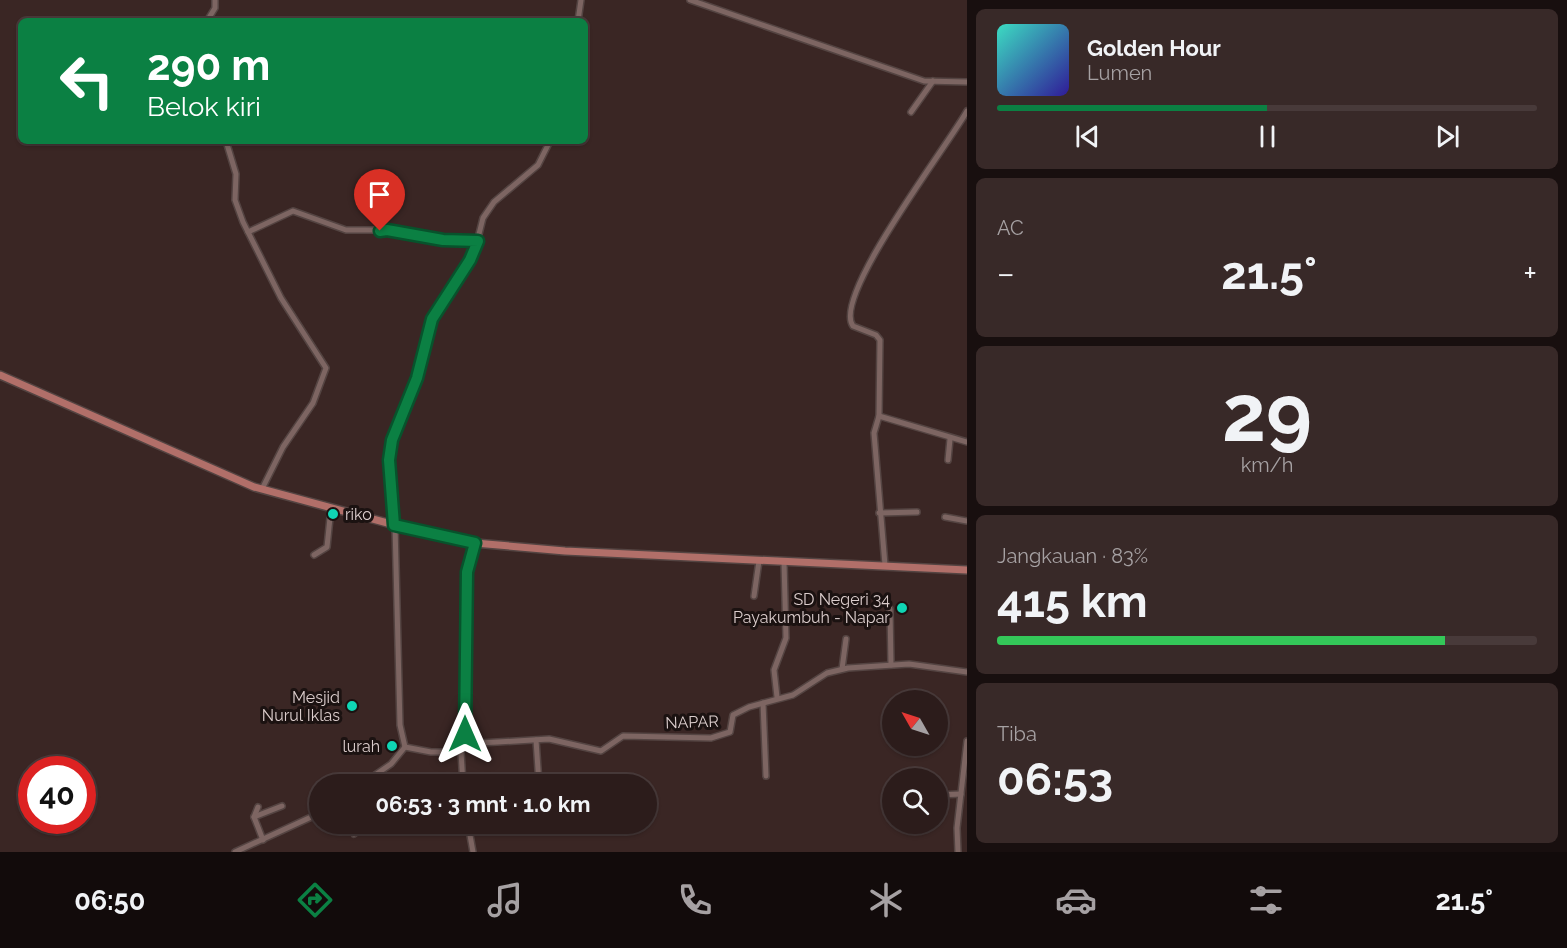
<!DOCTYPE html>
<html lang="id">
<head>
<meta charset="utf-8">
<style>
  body { margin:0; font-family:Raleway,sans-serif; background:#382928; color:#f1f3f6; height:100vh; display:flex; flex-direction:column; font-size:22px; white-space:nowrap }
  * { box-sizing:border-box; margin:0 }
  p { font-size:20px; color:#a6a1a3 }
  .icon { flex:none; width:33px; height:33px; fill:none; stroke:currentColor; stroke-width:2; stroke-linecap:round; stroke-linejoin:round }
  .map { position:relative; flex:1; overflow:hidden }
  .panel { display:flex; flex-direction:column; gap:9px; padding:9px; background:#180f0f; width:600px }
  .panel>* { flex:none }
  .guide { position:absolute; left:18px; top:18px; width:570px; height:126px; border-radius:9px; box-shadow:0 2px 4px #0004,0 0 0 2px #483a3a; background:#0b8043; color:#fff; overflow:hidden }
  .needle { width:39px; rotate:309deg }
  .buttons { position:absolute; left:882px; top:690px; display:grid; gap:12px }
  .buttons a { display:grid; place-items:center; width:66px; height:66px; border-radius:50%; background:#2c1c1b; box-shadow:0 2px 4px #0004,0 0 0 2px #483a3a; font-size:30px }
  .speed { position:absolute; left:18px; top:756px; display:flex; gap:12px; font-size:30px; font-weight:700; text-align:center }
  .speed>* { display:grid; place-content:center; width:78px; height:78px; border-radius:50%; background:#2c1c1b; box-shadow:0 2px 4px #0004,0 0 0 2px #483a3a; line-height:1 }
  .speed .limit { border:9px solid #d22; background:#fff; color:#111 }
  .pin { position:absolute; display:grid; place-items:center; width:51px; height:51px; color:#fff; margin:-62px -26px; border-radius:50% 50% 50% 0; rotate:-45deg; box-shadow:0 0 6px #0007 }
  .pin .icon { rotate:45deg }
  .me { position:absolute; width:66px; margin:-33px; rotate:0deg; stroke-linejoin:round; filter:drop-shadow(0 0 4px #0008) }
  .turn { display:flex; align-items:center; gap:21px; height:126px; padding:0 30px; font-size:27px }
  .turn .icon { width:78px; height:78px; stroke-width:2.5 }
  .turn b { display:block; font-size:42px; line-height:51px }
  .big { font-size:45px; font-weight:700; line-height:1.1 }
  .panel .widget { flex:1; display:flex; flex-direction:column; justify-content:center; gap:9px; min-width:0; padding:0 21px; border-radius:9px; background:#382928 }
  .panel .dial { align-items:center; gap:0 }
  .dial b { font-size:78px; line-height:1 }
  .song { display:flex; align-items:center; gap:18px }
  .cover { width:72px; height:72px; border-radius:9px; background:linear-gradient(135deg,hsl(170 70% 55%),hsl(250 70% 35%)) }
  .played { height:6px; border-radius:3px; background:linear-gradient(90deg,#0b8043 50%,#483a3a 50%) }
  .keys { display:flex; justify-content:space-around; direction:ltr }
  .heat { display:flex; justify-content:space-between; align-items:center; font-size:33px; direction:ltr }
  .charge { height:9px; border-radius:4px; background:linear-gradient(90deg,#34c759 83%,#483a3a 0) }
  .trip { position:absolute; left:309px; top:774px; width:348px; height:60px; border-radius:30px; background:#2c1c1b; box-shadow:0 2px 4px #0004,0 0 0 2px #483a3a; font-weight:700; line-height:60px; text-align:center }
  .tabs { display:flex; height:96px; justify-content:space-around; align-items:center; background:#120b0b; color:#a6a1a3 }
  .tabs .icon { width:42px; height:42px }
  .tabs .current { color:#0b8043 }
  .tabs b { font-size:27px; color:#f1f3f6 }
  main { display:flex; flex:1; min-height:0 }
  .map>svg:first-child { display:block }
</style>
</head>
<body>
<main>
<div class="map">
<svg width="967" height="852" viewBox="0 0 967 852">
  <rect width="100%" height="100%" fill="#3a2624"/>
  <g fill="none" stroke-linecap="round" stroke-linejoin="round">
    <g stroke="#544442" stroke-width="8">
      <g id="minor">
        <polyline points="690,0 924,81 967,82"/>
        <polyline points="207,21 215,8 215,0"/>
        <polyline points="578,21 581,0"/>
        <polyline points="911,112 933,81"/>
        <polyline points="226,141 236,174 235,200 243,222 281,298 326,368 313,403 283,447 262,489"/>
        <polyline points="248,232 293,211 346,230 387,230 443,240 478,241"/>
        <polyline points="879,416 967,442"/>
        <polyline points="948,460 950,439"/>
        <polyline points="879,513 917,512"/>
        <polyline points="945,517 967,521"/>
        <polyline points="314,555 327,547 331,508"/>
        <path d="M885,565L874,433L879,416L880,340L876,335L853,326C831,297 949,144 967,111"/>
        <polyline points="754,596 759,561"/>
        <polyline points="890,609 891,665"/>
        <polyline points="842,669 846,639"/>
        <polyline points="777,697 774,670 786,638 784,562"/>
        <polyline points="763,703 766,776"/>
        <polyline points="536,740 539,784"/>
        <polyline points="463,744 549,739 601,751 623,736 711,738 730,732 733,715 749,707 793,695 827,673 848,668 909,664 967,672"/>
        <polyline points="405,747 400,725 395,525 389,460 392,440 417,378 432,319 475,250 483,218 494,202 538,165 550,141"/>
        <polyline points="405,747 431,752 461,752"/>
        <polyline points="362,784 391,764 405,747"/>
        <polyline points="463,784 461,752 465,734 467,572 475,543"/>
        <polyline points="938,795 961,794"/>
        <polyline points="258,807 254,817 263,840"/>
        <polyline points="254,817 282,806"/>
        <polyline points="350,824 354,834"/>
        <polyline points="468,824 473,852"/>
        <polyline points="235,852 320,813"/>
        <polyline points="958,852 957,828 967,741"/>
      </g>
    </g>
    <g stroke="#544442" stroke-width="10">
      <polyline id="major" points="0,375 254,487 395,525 475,543 565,551 967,570"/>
    </g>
    <use href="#minor" stroke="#7d6562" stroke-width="5"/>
    <use href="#major" stroke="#b16f69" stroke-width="7"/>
  </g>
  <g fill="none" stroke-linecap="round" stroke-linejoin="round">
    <g stroke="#07532c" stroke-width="15">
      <polyline id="route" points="380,231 387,230 443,240 478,241 470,260 432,319 417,378 392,440 389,460 394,525 475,543 467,572 465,734"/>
    </g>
    <use href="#route" stroke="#0b8043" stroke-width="10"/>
  </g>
  <g fill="#0fd5b4" stroke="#1b1211" stroke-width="2">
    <circle cx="333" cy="514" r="6"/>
    <circle cx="902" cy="608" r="6"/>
    <circle cx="352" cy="706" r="6"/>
    <circle cx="392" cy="746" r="6"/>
  </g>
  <g text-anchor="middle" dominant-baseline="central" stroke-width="6" stroke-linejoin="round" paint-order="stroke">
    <g font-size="16" fill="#dbcdcc" stroke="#1b1211" text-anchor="end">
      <text x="345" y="514" text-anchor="start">riko</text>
      <text x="890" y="599">SD Negeri 34<tspan x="890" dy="18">Payakumbuh - Napar</tspan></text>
      <text x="340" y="697">Mesjid<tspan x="340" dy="18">Nurul Iklas</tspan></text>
      <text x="380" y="746">lurah</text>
    </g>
    <g font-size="16" fill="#dbcdcc" stroke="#1b1211">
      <text transform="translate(692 722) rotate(-2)">NAPAR</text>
    </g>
  </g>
</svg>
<div class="buttons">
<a><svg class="needle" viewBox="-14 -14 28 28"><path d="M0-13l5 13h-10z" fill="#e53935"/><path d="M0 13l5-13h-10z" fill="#a6a1a3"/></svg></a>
<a><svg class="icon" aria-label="search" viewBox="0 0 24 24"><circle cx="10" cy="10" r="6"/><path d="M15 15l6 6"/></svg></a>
</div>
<div class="speed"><div class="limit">40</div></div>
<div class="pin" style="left:380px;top:231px;background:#d93025"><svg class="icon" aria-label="arrive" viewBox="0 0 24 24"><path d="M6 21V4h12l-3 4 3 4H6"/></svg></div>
<svg class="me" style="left:465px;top:734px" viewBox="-20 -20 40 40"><path d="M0-17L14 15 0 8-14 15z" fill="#0b8043" stroke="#fff" stroke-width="4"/></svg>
<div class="trip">06:53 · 3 mnt · 1.0 km</div>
<div class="guide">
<div class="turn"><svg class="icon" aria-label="left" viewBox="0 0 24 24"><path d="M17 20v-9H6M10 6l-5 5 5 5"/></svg><div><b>290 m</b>Belok kiri</div></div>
</div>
</div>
<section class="panel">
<div class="widget">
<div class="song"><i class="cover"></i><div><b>Golden Hour</b><p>Lumen</p></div></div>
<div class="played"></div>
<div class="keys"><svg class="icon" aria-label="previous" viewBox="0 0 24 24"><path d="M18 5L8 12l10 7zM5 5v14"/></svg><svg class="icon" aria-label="pause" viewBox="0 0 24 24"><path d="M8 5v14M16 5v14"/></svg><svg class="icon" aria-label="next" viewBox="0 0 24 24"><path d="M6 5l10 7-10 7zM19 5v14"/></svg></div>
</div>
<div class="widget"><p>AC</p>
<div class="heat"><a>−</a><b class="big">21.5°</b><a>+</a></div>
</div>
<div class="widget dial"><b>29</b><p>km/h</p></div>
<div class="widget"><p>Jangkauan · 83%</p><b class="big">415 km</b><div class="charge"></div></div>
<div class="widget"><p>Tiba</p><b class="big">06:53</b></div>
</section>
</main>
<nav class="tabs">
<b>06:50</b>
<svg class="icon current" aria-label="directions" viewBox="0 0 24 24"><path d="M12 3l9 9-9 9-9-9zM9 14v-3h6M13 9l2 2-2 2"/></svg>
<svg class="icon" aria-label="music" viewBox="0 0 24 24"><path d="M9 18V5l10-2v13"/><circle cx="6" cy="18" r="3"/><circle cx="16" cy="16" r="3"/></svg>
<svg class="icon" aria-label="phone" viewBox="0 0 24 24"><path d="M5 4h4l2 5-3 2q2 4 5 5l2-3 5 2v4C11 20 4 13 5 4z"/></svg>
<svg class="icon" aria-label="climate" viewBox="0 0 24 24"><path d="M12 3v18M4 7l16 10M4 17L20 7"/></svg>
<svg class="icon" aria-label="car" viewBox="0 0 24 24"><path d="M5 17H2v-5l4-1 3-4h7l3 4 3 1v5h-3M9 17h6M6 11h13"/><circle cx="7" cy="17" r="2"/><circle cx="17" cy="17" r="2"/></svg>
<svg class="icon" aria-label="filters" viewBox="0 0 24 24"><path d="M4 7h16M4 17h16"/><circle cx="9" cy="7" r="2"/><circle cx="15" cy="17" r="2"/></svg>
<b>21.5°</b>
</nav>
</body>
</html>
